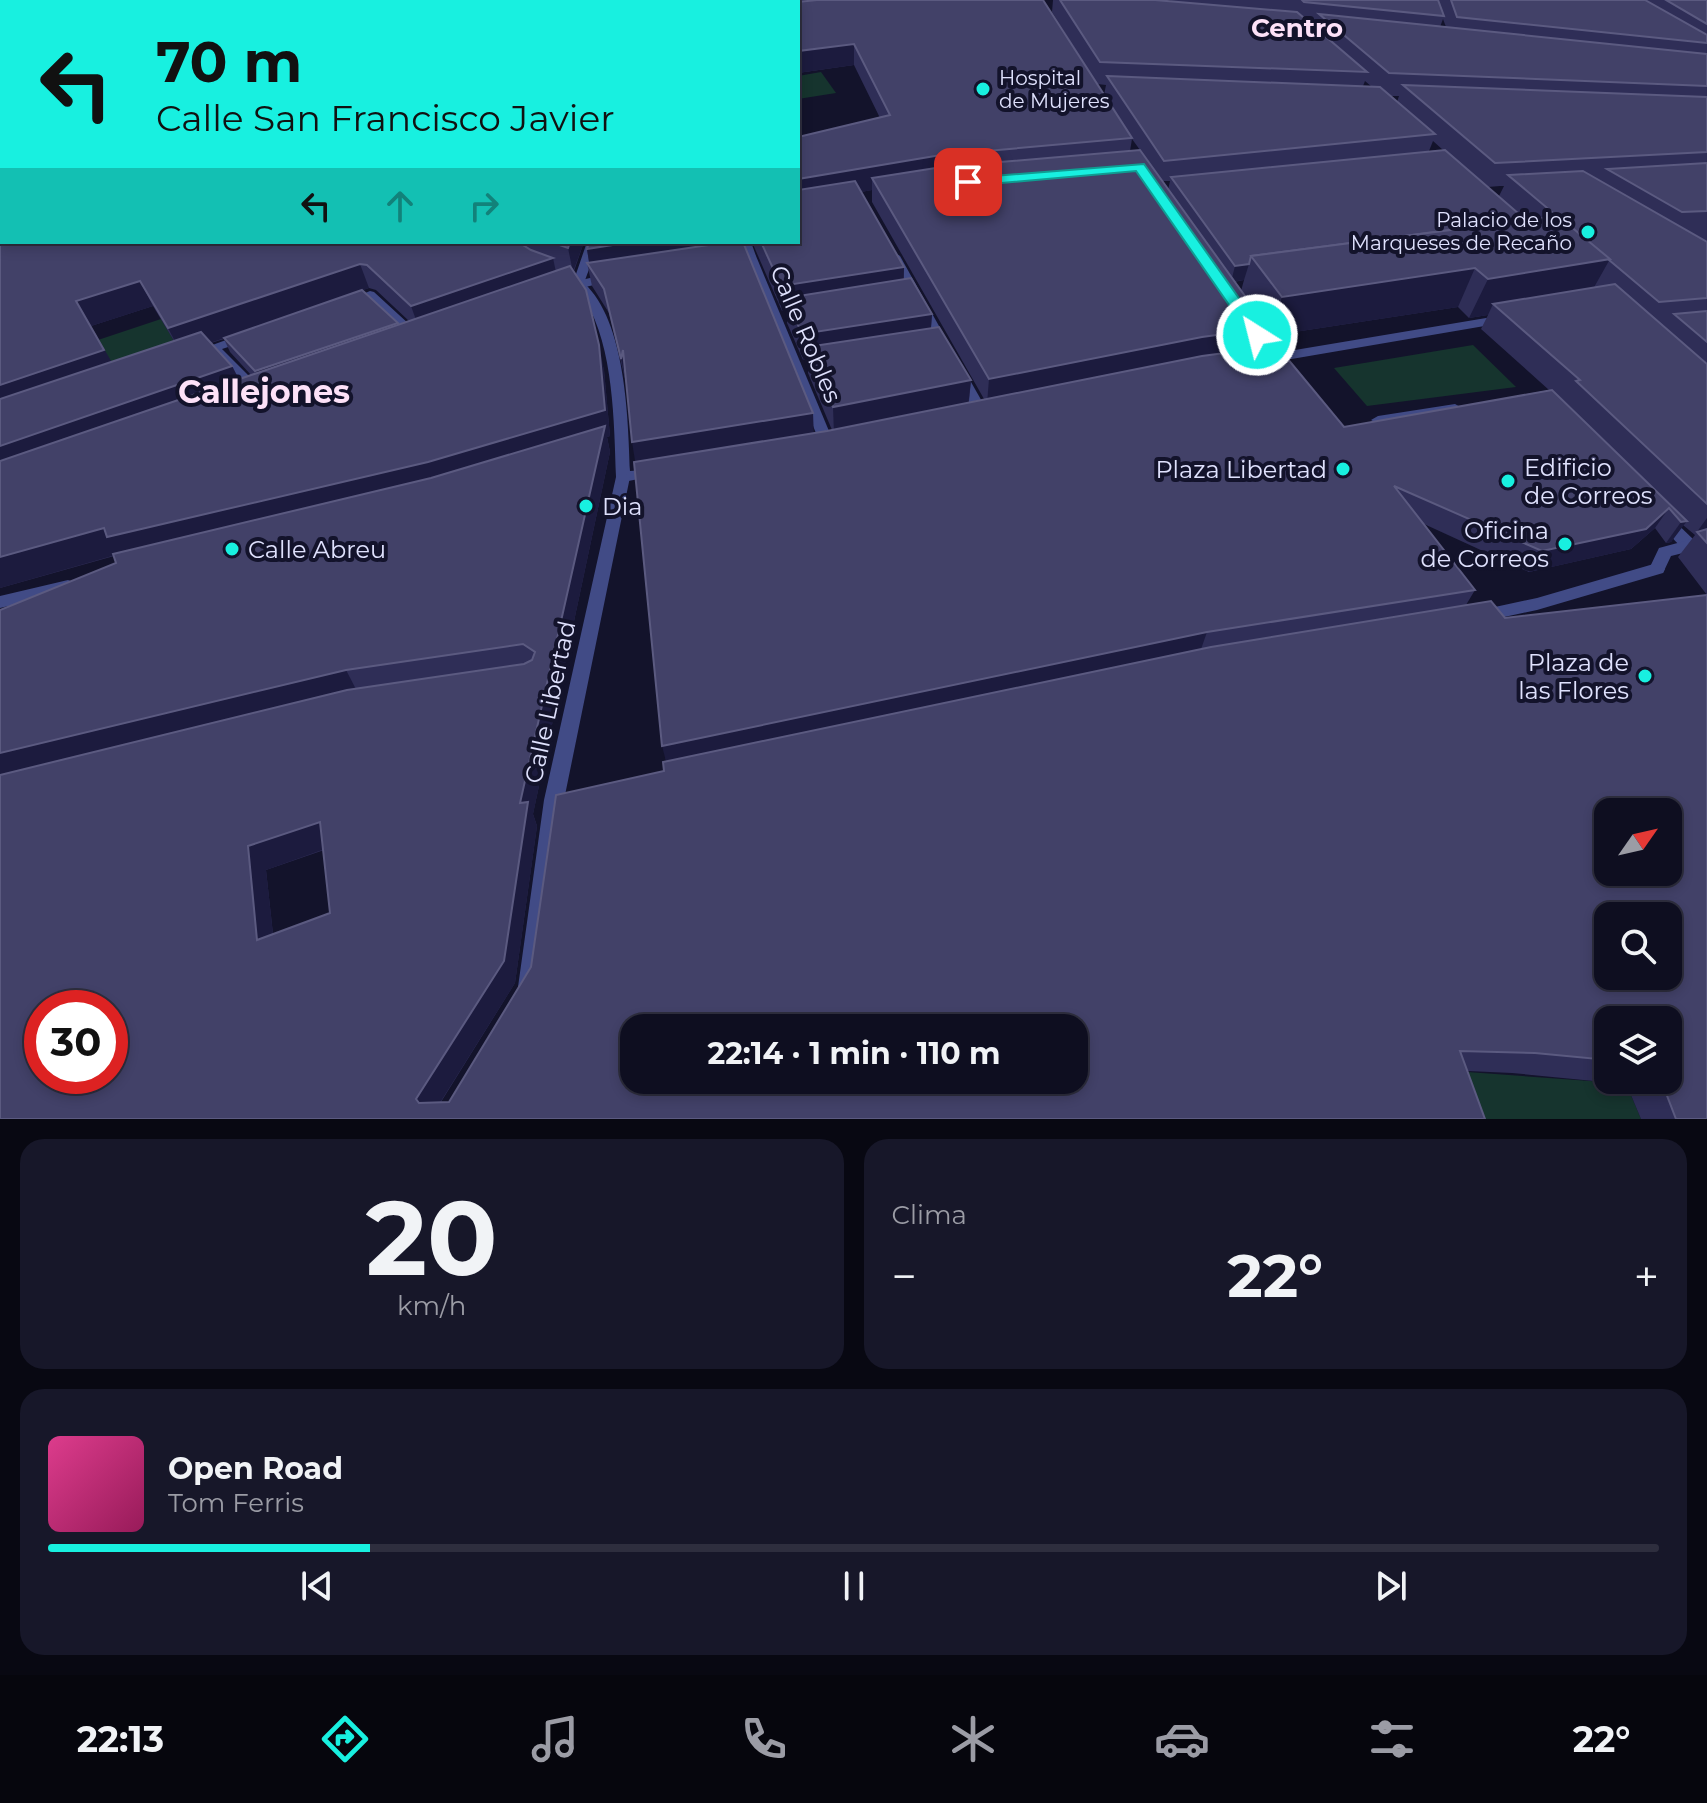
<!DOCTYPE html>
<html lang="es">
<head>
<meta charset="utf-8">
<style>
  body { margin:0; font-family:Montserrat,sans-serif; background:#171729; color:#f1f3f6; height:100vh; display:flex; flex-direction:column; font-size:30px; white-space:nowrap }
  * { box-sizing:border-box; margin:0 }
  p { font-size:26px; color:#9b9ca5 }
  .icon { flex:none; width:44px; height:44px; fill:none; stroke:currentColor; stroke-width:2; stroke-linecap:round; stroke-linejoin:round }
  .map { position:relative; height:1119px; overflow:hidden }
  .drawer { display:flex; flex-direction:column; gap:20px; padding:20px; background:#080812; flex:1 }
  .drawer>* { flex:none }
  .guide { position:absolute; left:0px; top:0px; width:800px; height:244px; box-shadow:0 4px 12px #0003,0 0 0 2px #2e2e3e; background:#18f0e0; color:#111; overflow:hidden }
  .needle { width:52px; rotate:56deg }
  .tools { position:absolute; left:1594px; top:798px; display:grid; gap:16px }
  .tools a { display:grid; place-items:center; width:88px; height:88px; border-radius:16px; background:#0e0e20; box-shadow:0 4px 12px #0003,0 0 0 2px #2e2e3e; font-size:40px }
  .speed { position:absolute; left:24px; top:990px; display:flex; gap:16px; font-size:40px; font-weight:700; text-align:center }
  .speed>* { display:grid; place-content:center; width:104px; height:104px; border-radius:50%; background:#0e0e20; box-shadow:0 4px 12px #0003,0 0 0 2px #2e2e3e; line-height:1 }
  .speed .limit { border:12px solid #d22; background:#fff; color:#111 }
  .pin { position:absolute; display:grid; place-items:center; width:68px; height:68px; color:#fff; margin:-34px; border-radius:16px; box-shadow:0 4px 12px #0006 }
  .me { position:absolute; width:88px; margin:-44px; rotate:324deg; stroke-linejoin:round; filter:drop-shadow(0 0 6px #0008) }
  .turn { display:flex; align-items:center; gap:28px; height:168px; padding:0 24px; font-size:36px }
  .turn .icon { width:104px; height:104px; stroke-width:2.5 }
  .turn b { display:block; font-size:56px; line-height:68px }
  .lanes { display:flex; align-items:center; height:76px; padding:0 24px; background:#0003; justify-content:center; gap:40px; direction:ltr }
  .lanes .off { opacity:.35 }
  .big { font-size:60px; font-weight:700; line-height:1.1 }
  .drawer .tile { flex:1; display:flex; flex-direction:column; justify-content:center; gap:12px; min-width:0; padding:0 28px; border-radius:24px; background:#171729 }
  .drawer .dial { align-items:center; gap:0 }
  .dial b { font-size:104px; line-height:1 }
  .song { display:flex; align-items:center; gap:24px }
  .cover { width:96px; height:96px; border-radius:12px; background:linear-gradient(135deg,hsl(330 70% 55%),hsl(330 70% 35%)) }
  .played { height:8px; border-radius:4px; background:linear-gradient(90deg,#18f0e0 20%,#2e2e3e 20%) }
  .keys { display:flex; justify-content:space-around; direction:ltr }
  .heat { display:flex; justify-content:space-between; align-items:center; font-size:44px; direction:ltr }
  .drawer .tiles { flex:1; display:grid; gap:20px; grid-template-columns:1fr 1fr }
  .tile:last-child { grid-column:span 2 }
  .trip { position:absolute; left:620px; top:1014px; width:468px; height:80px; border-radius:24px; background:#0e0e20; box-shadow:0 4px 12px #0003,0 0 0 2px #2e2e3e; font-weight:700; line-height:80px; text-align:center }
  .menu { display:flex; height:128px; justify-content:space-around; align-items:center; background:#06060d; color:#9b9ca5 }
  .menu .icon { width:56px; height:56px }
  .menu .selected { color:#18f0e0 }
  .menu b { font-size:36px; color:#f1f3f6 }
  .map>svg:first-child { display:block }
</style>
</head>
<body>
<div class="map">
<svg width="1707" height="1119" viewBox="0 0 1707 1119">
  <rect width="100%" height="100%" fill="#13132b"/>
  <g fill="#16342e">
    <polygon points="821,72 836,93 798,99 798,76"/>
    <polygon points="161,319 183,356 120,377 98,340"/>
    <polygon points="1473,345 1516,387 1367,406 1334,368"/>
    <polygon points="1440,1070 1604,1082 1607,1092 1631,1095 1641,1119 1457,1119"/>
  </g>
  <g fill="none" stroke-linecap="round" stroke-linejoin="round">
    <g fill="#414b86" fill-rule="evenodd">
      <path d="M587,242H599L584,283C626,322 628,417 630,471L660,469L662,472L660,475L623,482L616,477C614,422 614,348 585,300C581,292 574,287 569,281L575,277Z"/>
      <polygon points="750,252 756,256 834,443 832,446 827,448 820,443 744,256"/>
      <polygon points="894,252 900,256 949,344 947,347 937,347 935,344 888,256"/>
      <polygon points="960,371 967,375 988,412 986,415 976,415 974,412 953,375"/>
      <polygon points="1455,404 1462,408 1460,411 1378,424 1371,420 1378,416"/>
      <polygon points="1663,514 1668,515 1694,540 1696,544 1694,548 1682,548 1658,523 1655,519"/>
      <polygon points="1657,563 1665,569 1663,573 1537,610 1481,622 1475,620 1473,616 1475,612 1481,610 1537,598"/>
      <polygon points="68,580 74,582 76,586 74,590 0,608 0,596"/>
    </g>
    <g fill="#414b86" fill-rule="evenodd">
      <polygon points="739,242 751,242 756,256 754,259 725,262 725,256 743,253"/>
      <polygon points="611,273 615,274 615,280 560,293 554,289 556,286"/>
      <polygon points="370,291 374,292 422,336 422,342 412,342 368,300 350,306 344,302"/>
      <polygon points="1504,315 1508,316 1508,322 1274,362 1269,361 1245,326 1246,323 1256,323 1277,353"/>
      <polygon points="245,333 251,337 250,340 222,349 262,389 264,392 257,396 252,395 212,353 195,358 188,354"/>
      <polygon points="623,472 630,477 564,800 540,987 537,995 529,998 521,995 518,987 544,800 616,477"/>
      <polygon points="1707,535 1707,547 1671,556 1663,573 1651,573 1649,569 1659,548"/>
    </g>
  </g>
  <path fill="#2f2e57" fill-rule="evenodd" d="M0,0H1043L1087,68L1052,12L1053,0H1167L1171,1L1169,0H1707V595L1678,557L1695,535L1683,525L1671,542L1666,543L1655,528L1631,549L1529,572L1424,524L1475,590L1466,605L1707,1119H1641L1631,1095L1606,1092L1604,1082L1512,1073L1468,1071L0,1119L116,563L114,556L0,588ZM2,2H798V73L854,65L880,118L798,242H752L782,311L787,310V323L803,360L808,359V373L832,430L814,433L587,249L589,262L587,263L592,286L609,313L626,383V381L636,462L666,761L664,771L449,1102H441L515,983L537,826L533,814L610,452L607,437L610,436L604,370L574,271L584,242H2ZM1443,19L1446,27H1440ZM1365,81L1372,87L1363,86ZM1097,84L1106,85L1104,95ZM1390,96H1399L1397,102ZM1132,139L1140,150L1130,151ZM1433,141L1443,150L1429,151ZM1162,181H1170L1168,190ZM1500,186H1504L1499,196L1488,187ZM872,190V202L984,399L969,402L971,380L931,328L932,314L904,279V267L861,192ZM1244,280L1241,291L1234,282ZM369,288L376,290L409,321L398,324L363,290ZM153,306L174,341L111,362L91,326ZM1458,307L1469,318L1488,315L1481,329L1549,390L1344,427L1261,348L1266,333L1269,336ZM224,339L230,352L251,375L239,379L232,366L211,343ZM324,850L330,913L273,934L266,870ZM1608,1020L1668,1080H1608Z"/>
  <g fill="#1c1b3e">
    <polygon points="854,44 854,65 798,73 798,51"/>
    <polygon points="941,155 940,178 872,178 872,190 798,203 798,179"/>
    <polygon points="0,231 2,231 2,242 60,242 0,260"/>
    <polygon points="570,242 584,242 573,272 568,248"/>
    <polygon points="632,242 738,242 590,268 587,249"/>
    <polygon points="553,258 558,282 420,331 411,306"/>
    <polygon points="1610,259 1588,298 1493,304 1488,315 1469,318 1488,279"/>
    <polygon points="360,264 369,288 181,353 168,328"/>
    <polygon points="1249,264 1244,280 1231,282 1235,266"/>
    <polygon points="904,267 903,292 786,298 787,310 782,311 781,286"/>
    <polygon points="1475,268 1458,307 1269,336 1282,297"/>
    <polygon points="140,281 153,306 91,326 119,375 0,417 0,385 76,301"/>
    <polygon points="932,314 930,340 807,347 808,359 803,360 802,334"/>
    <polygon points="398,323 402,337 262,386 255,371"/>
    <polygon points="1268,328 1260,353 987,404 989,379 1202,337"/>
    <polygon points="599,345 604,370 610,436 607,437 610,452 533,814 537,826 515,983 431,1117 416,1099 520,803 602,438 119,554 0,588 0,557"/>
    <polygon points="623,350 627,374 626,383 621,359"/>
    <polygon points="232,366 245,392 0,478 0,446"/>
    <polygon points="971,380 968,407 834,434 833,407"/>
    <polygon points="813,413 814,438 636,467 632,442"/>
    <polygon points="1669,508 1655,528 1631,549 1529,572 1542,551"/>
    <polygon points="1707,518 1707,533 1697,532 1694,536"/>
    <polygon points="1687,521 1671,542 1666,543 1681,522"/>
    <polygon points="1207,632 1200,652 667,765 662,746"/>
    <polygon points="346,670 359,695 0,784 0,753"/>
    <polygon points="320,822 336,845 266,870 276,962 257,940 248,846"/>
  </g>
  <g fill="#424168" stroke="#5b5a80" stroke-width="2" fill-rule="evenodd">
    <polygon points="0,0 797,0 798,2 817,0 1043,0 1132,138 941,155 798,179 798,137 890,115 854,44 798,51 798,2 2,2 2,231 0,231"/>
    <polygon points="1060,0 1155,0 1297,12 1367,72 1100,62"/>
    <polygon points="1302,0 1438,0 1444,16 1304,2"/>
    <polygon points="1451,0 1645,0 1707,35 1707,43 1457,17"/>
    <polygon points="1666,0 1707,0 1707,24"/>
    <polygon points="1319,14 1707,54 1707,86 1389,73"/>
    <polygon points="1107,76 1380,87 1435,134 1164,161"/>
    <polygon points="1403,85 1707,97 1707,152 1495,163"/>
    <polygon points="1140,150 1268,328 1202,337 989,379 872,178 942,167"/>
    <polygon points="1445,150 1526,220 1251,256 1249,264 1235,266 1171,177"/>
    <polygon points="1707,163 1707,211 1682,212 1607,169"/>
    <polygon points="1583,171 1707,242 1707,298 1659,302 1508,175"/>
    <polygon points="855,181 904,267 781,286 761,242 798,242 798,190"/>
    <polygon points="1558,216 1610,259 1488,279 1475,268 1282,297 1251,256"/>
    <polygon points="9,242 518,242 531,250 553,258 411,306 367,265 360,264 168,328 140,281 76,301 104,350 0,385 0,245"/>
    <polygon points="551,242 570,242 568,248"/>
    <polygon points="589,242 632,242 587,249"/>
    <polygon points="729,242 743,242 813,413 632,442 623,350 621,359 604,289 587,263"/>
    <polygon points="570,266 586,290 599,345 605,410 428,462 107,537 104,528 0,557 0,461"/>
    <polygon points="911,278 932,314 802,334 786,298"/>
    <polygon points="1615,284 1707,364 1707,504 1576,381 1580,380 1493,304"/>
    <polygon points="362,290 398,323 255,371 224,338"/>
    <polygon points="1707,311 1707,342 1674,314"/>
    <polygon points="939,327 971,380 833,407 807,347"/>
    <polygon points="201,332 232,366 0,446 0,399"/>
    <polygon points="1277,346 1344,427 1552,390 1687,521 1681,522 1669,508 1646,529 1542,551 1394,486 1475,590 1207,632 662,746 634,462 827,431 1202,356"/>
    <path d="M605,426L520,803L528,802L504,961L416,1099L419,1103L449,1102L531,967L556,795L664,771L663,762L1211,647L1491,601L1505,618L1707,595V1119H1676L1661,1080H1668V1020H1608V1060L1535,1053L1460,1051L1485,1119H0V775L347,690L524,664L532,660L535,652L523,644L346,670L0,753V610L116,563L113,554L431,478ZM1608,812H1668V872H1608ZM320,822L330,913L257,940L248,846ZM1608,916H1668V976H1608ZM42,1008H110V1076H42ZM634,1028H1074V1080H634Z"/>
    <polygon points="1707,529 1707,543 1697,532"/>
  </g>
  <polygon fill="#18f0e0" stroke="#109c92" stroke-width="2" points="1144,164 1265,335 1262,338 1252,338 1136,171 968,186 962,182 968,178"/>
  <g fill="#18f0e0" stroke="#13132b" stroke-width="3">
    <circle cx="983" cy="89" r="8"/>
    <circle cx="1588" cy="232" r="8"/>
    <circle cx="1343" cy="469" r="8"/>
    <circle cx="1508" cy="481" r="8"/>
    <circle cx="586" cy="506" r="8"/>
    <circle cx="1565" cy="544" r="8"/>
    <circle cx="232" cy="549" r="8"/>
    <circle cx="1645" cy="676" r="8"/>
  </g>
  <g text-anchor="middle" dominant-baseline="central" stroke-width="8" stroke-linejoin="round" paint-order="stroke">
    <g font-size="20" fill="#dfe1fd" stroke="#13132b" text-anchor="start">
      <text x="999" y="78">Hospital<tspan x="999" dy="23">de Mujeres</tspan></text>
      <text x="1572" y="220" text-anchor="end">Palacio de los<tspan x="1572" dy="23">Marqueses de Recaño</tspan></text>
    </g>
    <g font-size="24" fill="#dfe1fd" stroke="#13132b">
      <text transform="translate(806 334) rotate(67)">Calle Robles</text>
      <text transform="translate(550 702) rotate(-78)">Calle Libertad</text>
    </g>
    <g font-size="24" fill="#dfe1fd" stroke="#13132b" text-anchor="start">
      <text x="1524" y="467">Edificio<tspan x="1524" dy="28">de Correos</tspan></text>
      <text x="1327" y="469" text-anchor="end">Plaza Libertad</text>
      <text x="602" y="506">Dia</text>
      <text x="1549" y="530" text-anchor="end">Oficina<tspan x="1549" dy="28">de Correos</tspan></text>
      <text x="248" y="549">Calle Abreu</text>
      <text x="1629" y="662" text-anchor="end">Plaza de<tspan x="1629" dy="28">las Flores</tspan></text>
    </g>
    <g font-size="26" font-weight="bold" fill="#fde1f8" stroke="#13132b">
      <text x="1297" y="28">Centro</text>
    </g>
    <g font-size="32" font-weight="bold" fill="#fde1f8" stroke="#13132b">
      <text x="264" y="391">Callejones</text>
    </g>
  </g>
</svg>
<div class="tools">
<a><svg class="needle" viewBox="-14 -14 28 28"><path d="M0-13l5 13h-10z" fill="#e53935"/><path d="M0 13l5-13h-10z" fill="#9b9ca5"/></svg></a>
<a><svg class="icon" aria-label="search" viewBox="0 0 24 24"><circle cx="10" cy="10" r="6"/><path d="M15 15l6 6"/></svg></a>
<a><svg class="icon" aria-label="layers" viewBox="0 0 24 24"><path d="M12 4l9 5-9 5-9-5zM3 14l9 5 9-5"/></svg></a>
</div>
<div class="speed"><div class="limit">30</div></div>
<div class="pin" style="left:968px;top:182px;background:#d93025"><svg class="icon" aria-label="arrive" viewBox="0 0 24 24"><path d="M6 21V4h12l-3 4 3 4H6"/></svg></div>
<svg class="me" style="left:1257px;top:335px" viewBox="-20 -20 40 40"><circle r="17" fill="#18f0e0" stroke="#fff" stroke-width="3"/><path d="M0-11L8 9 0 5-8 9z" fill="#fff"/></svg>
<div class="trip">22:14 · 1 min · 110 m</div>
<div class="guide">
<div class="turn"><svg class="icon" aria-label="left" viewBox="0 0 24 24"><path d="M17 20v-9H6M10 6l-5 5 5 5"/></svg><div><b>70 m</b>Calle San Francisco Javier</div></div>
<div class="lanes"><svg class="icon" aria-label="left" viewBox="0 0 24 24"><path d="M17 20v-9H6M10 6l-5 5 5 5"/></svg><svg class="icon off" aria-label="ahead" viewBox="0 0 24 24"><path d="M12 20V5M6 11l6-6 6 6"/></svg><svg class="icon off" aria-label="right" viewBox="0 0 24 24"><path d="M7 20v-9h11M14 6l5 5-5 5"/></svg></div>
</div>
</div>
<section class="drawer">
<div class="tiles">
<div class="tile dial"><b>20</b><p>km/h</p></div>
<div class="tile"><p>Clima</p>
<div class="heat"><a>−</a><b class="big">22°</b><a>+</a></div>
</div>
<div class="tile">
<div class="song"><i class="cover"></i><div><b>Open Road</b><p>Tom Ferris</p></div></div>
<div class="played"></div>
<div class="keys"><svg class="icon" aria-label="previous" viewBox="0 0 24 24"><path d="M18 5L8 12l10 7zM5 5v14"/></svg><svg class="icon" aria-label="pause" viewBox="0 0 24 24"><path d="M8 5v14M16 5v14"/></svg><svg class="icon" aria-label="next" viewBox="0 0 24 24"><path d="M6 5l10 7-10 7zM19 5v14"/></svg></div>
</div>
</div>
</section>
<nav class="menu">
<b>22:13</b>
<svg class="icon selected" aria-label="directions" viewBox="0 0 24 24"><path d="M12 3l9 9-9 9-9-9zM9 14v-3h6M13 9l2 2-2 2"/></svg>
<svg class="icon" aria-label="music" viewBox="0 0 24 24"><path d="M9 18V5l10-2v13"/><circle cx="6" cy="18" r="3"/><circle cx="16" cy="16" r="3"/></svg>
<svg class="icon" aria-label="phone" viewBox="0 0 24 24"><path d="M5 4h4l2 5-3 2q2 4 5 5l2-3 5 2v4C11 20 4 13 5 4z"/></svg>
<svg class="icon" aria-label="climate" viewBox="0 0 24 24"><path d="M12 3v18M4 7l16 10M4 17L20 7"/></svg>
<svg class="icon" aria-label="car" viewBox="0 0 24 24"><path d="M5 17H2v-5l4-1 3-4h7l3 4 3 1v5h-3M9 17h6M6 11h13"/><circle cx="7" cy="17" r="2"/><circle cx="17" cy="17" r="2"/></svg>
<svg class="icon" aria-label="filters" viewBox="0 0 24 24"><path d="M4 7h16M4 17h16"/><circle cx="9" cy="7" r="2"/><circle cx="15" cy="17" r="2"/></svg>
<b>22°</b>
</nav>
</body>
</html>
